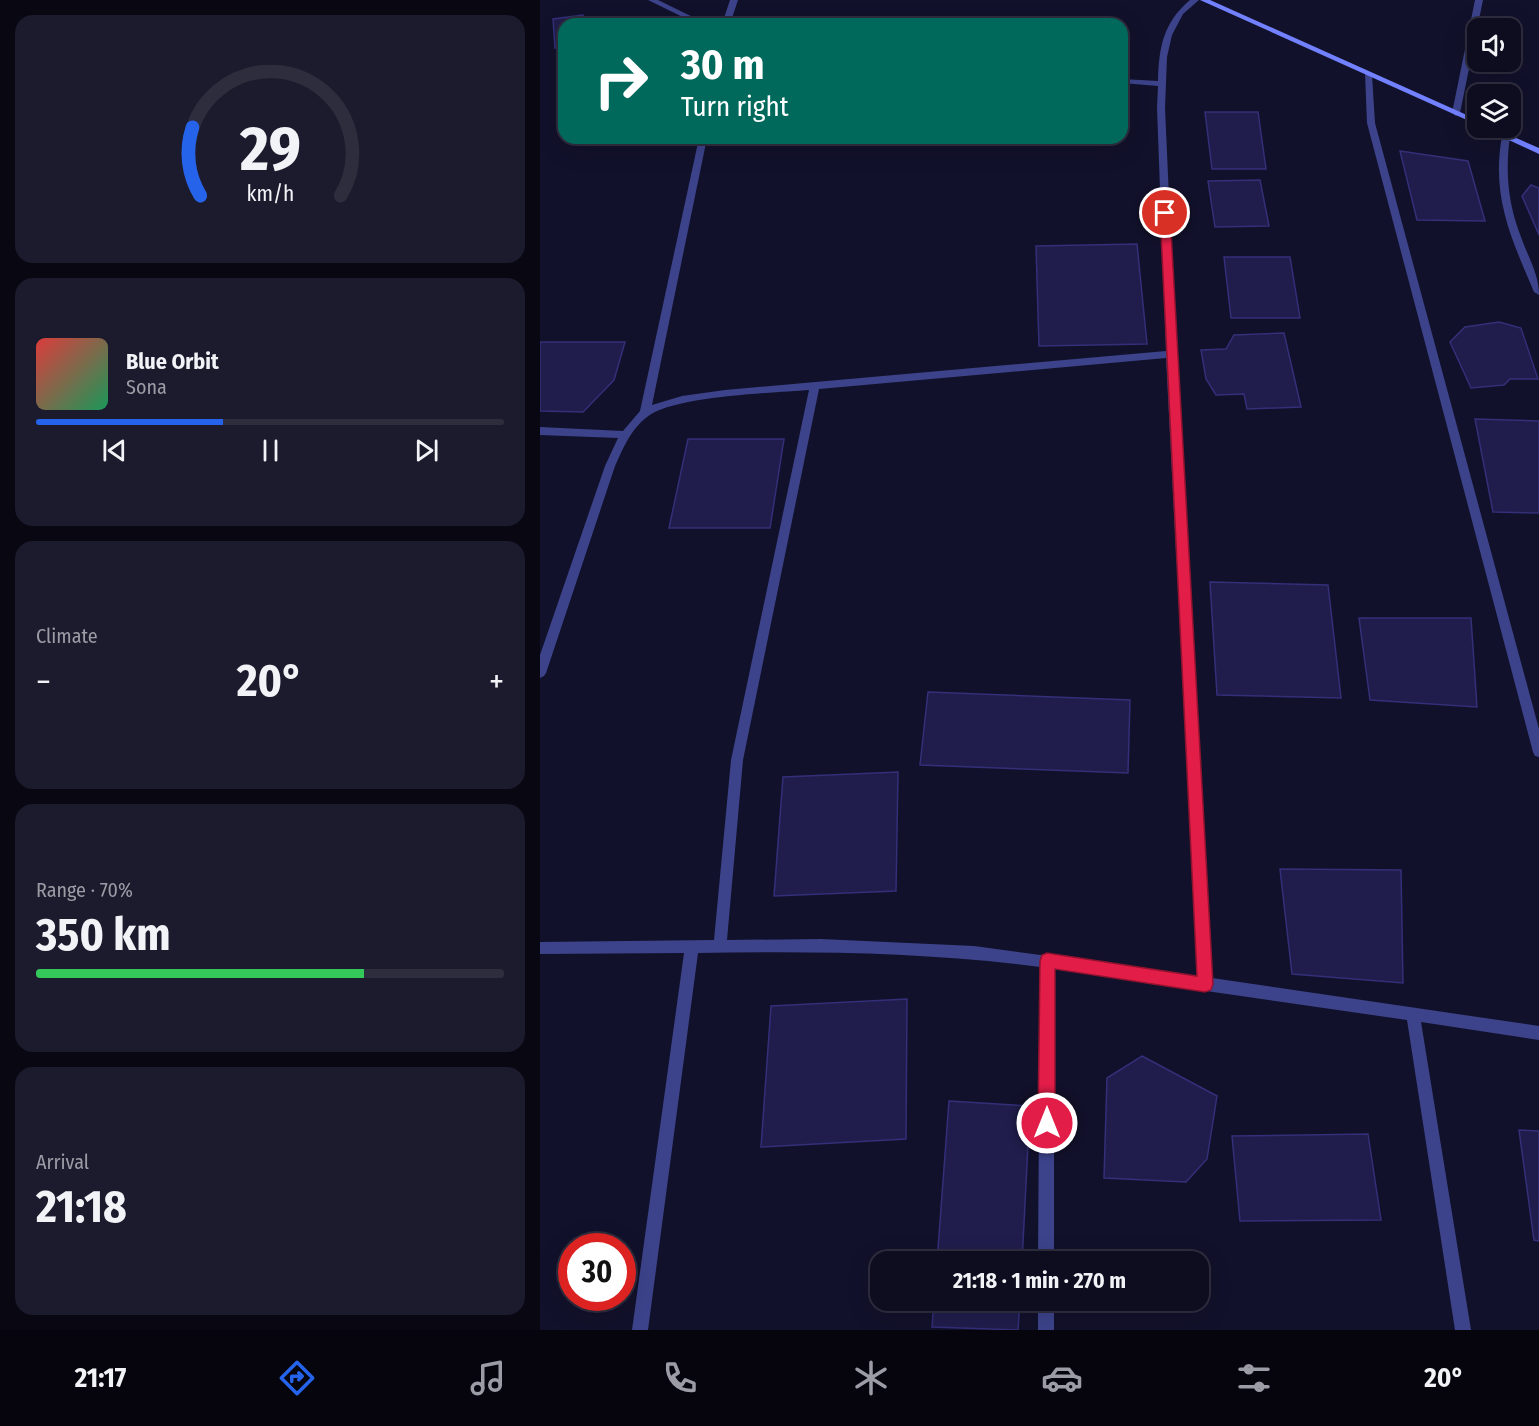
<!DOCTYPE html>
<html lang="en">
<head>
<meta charset="utf-8">
<style>
  body { margin:0; font-family:"Fira Sans Condensed",sans-serif; background:#1c1b2d; color:#f1f3f6; height:100vh; display:flex; flex-direction:column; font-size:22px; white-space:nowrap }
  * { box-sizing:border-box; margin:0 }
  p { font-size:20px; color:#9b9ca5 }
  .icon { flex:none; width:33px; height:33px; fill:none; stroke:currentColor; stroke-width:2; stroke-linecap:round; stroke-linejoin:round }
  .map { position:relative; flex:1; overflow:hidden }
  .sheet { display:flex; flex-direction:column; gap:15px; padding:15px; background:#080712; width:540px }
  .sheet>* { flex:none }
  .top-card { position:absolute; left:18px; top:18px; width:570px; height:126px; border-radius:18px; box-shadow:0 6px 24px #0002,0 0 0 2px #2e2d3e; background:#00695c; color:#fff; overflow:hidden }
  .fabs { position:absolute; left:927px; top:18px; display:grid; gap:12px }
  .fabs a { display:grid; place-items:center; width:54px; height:54px; border-radius:12px; background:#0e0d20; box-shadow:0 6px 24px #0002,0 0 0 2px #2e2d3e; font-size:30px }
  .speed { position:absolute; left:18px; top:1233px; display:flex; gap:12px; font-size:30px; font-weight:700; text-align:center }
  .speed>* { display:grid; place-content:center; width:78px; height:78px; border-radius:50%; background:#0e0d20; box-shadow:0 6px 24px #0002,0 0 0 2px #2e2d3e; line-height:1 }
  .speed .limit { border:9px solid #d22; background:#fff; color:#111 }
  .pin { position:absolute; display:grid; place-items:center; width:51px; height:51px; color:#fff; margin:-26px; border:3px solid #fff; border-radius:50%; box-shadow:0 2px 6px #0007 }
  .me { position:absolute; width:66px; margin:-33px; rotate:0deg; stroke-linejoin:round; filter:drop-shadow(0 0 4px #0008) }
  .turn { display:flex; align-items:center; gap:21px; height:126px; padding:0 24px; font-size:27px }
  .turn .icon { width:78px; height:78px; stroke-width:2.5 }
  .turn b { display:block; font-size:42px; line-height:51px }
  .big { font-size:45px; font-weight:700; line-height:1.1 }
  .sheet .widget { flex:1; display:flex; flex-direction:column; justify-content:center; gap:9px; min-width:0; padding:0 21px; border-radius:18px; background:#1c1b2d }
  .sheet .dial { align-items:center; gap:0 }
  .dial svg { height:156px; overflow:visible; fill:none; stroke:#2e2d3e; stroke-width:7; stroke-linecap:round; text-anchor:middle }
  .dial text { fill:#f1f3f6; stroke:none }
  .song { display:flex; align-items:center; gap:18px }
  .cover { width:72px; height:72px; border-radius:9px; background:linear-gradient(135deg,hsl(0 70% 55%),hsl(150 70% 35%)) }
  .played { height:6px; border-radius:3px; background:linear-gradient(90deg,#2563eb 40%,#2e2d3e 40%) }
  .keys { display:flex; justify-content:space-around; direction:ltr }
  .heat { display:flex; justify-content:space-between; align-items:center; font-size:33px; direction:ltr }
  .charge { height:9px; border-radius:4px; background:linear-gradient(90deg,#34c759 70%,#2e2d3e 0) }
  .trip { position:absolute; left:330px; top:1251px; width:339px; height:60px; border-radius:18px; background:#0e0d20; box-shadow:0 6px 24px #0002,0 0 0 2px #2e2d3e; font-weight:700; line-height:60px; text-align:center }
  .tabs { display:flex; height:96px; justify-content:space-around; align-items:center; background:#06050d; color:#9b9ca5 }
  .tabs .icon { width:42px; height:42px }
  .tabs .on { color:#2563eb }
  .tabs b { font-size:27px; color:#f1f3f6 }
  main { display:flex; flex:1; min-height:0 }
  .map>svg:first-child { display:block }
</style>
</head>
<body>
<main>
<section class="sheet">
<div class="widget dial"><svg viewBox="0 0 100 80">
<path d="M14 69A42 42 0 1 1 86 69"/>
<path d="M14 69A42 42 0 0 1 10 34" stroke="#2563eb"/>
<text x="50" y="56" font-size="32" font-weight="700">29</text>
<text x="50" y="72" font-size="11">km/h</text>
</svg></div>
<div class="widget">
<div class="song"><i class="cover"></i><div><b>Blue Orbit</b><p>Sona</p></div></div>
<div class="played"></div>
<div class="keys"><svg class="icon" aria-label="previous" viewBox="0 0 24 24"><path d="M18 5L8 12l10 7zM5 5v14"/></svg><svg class="icon" aria-label="pause" viewBox="0 0 24 24"><path d="M8 5v14M16 5v14"/></svg><svg class="icon" aria-label="next" viewBox="0 0 24 24"><path d="M6 5l10 7-10 7zM19 5v14"/></svg></div>
</div>
<div class="widget"><p>Climate</p>
<div class="heat"><a>−</a><b class="big">20°</b><a>+</a></div>
</div>
<div class="widget"><p>Range · 70%</p><b class="big">350 km</b><div class="charge"></div></div>
<div class="widget"><p>Arrival</p><b class="big">21:18</b></div>
</section>
<div class="map">
<svg width="999" height="1330" viewBox="0 0 999 1330">
  <rect width="100%" height="100%" fill="#12112b"/>
  <g fill="#201d4c" stroke="#332f78" stroke-width="1.5">
    <polygon points="43,15 43,24 24,24 24,46 15,48 13,19"/>
    <polygon points="665,112 718,112 726,169 672,169"/>
    <polygon points="860,151 928,161 945,221 877,220"/>
    <polygon points="720,180 729,226 675,227 668,181"/>
    <polygon points="991,185 999,188 999,235 982,196"/>
    <polygon points="597,244 607,344 499,346 496,246"/>
    <polygon points="684,257 750,257 760,318 691,318"/>
    <polygon points="959,322 981,328 998,379 970,379 964,385 931,388 910,342 925,327"/>
    <polygon points="744,333 761,407 707,409 704,394 676,395 666,379 661,350 686,349 694,335"/>
    <polygon points="0,342 85,342 74,380 43,412 0,411"/>
    <polygon points="935,419 999,421 999,513 953,512"/>
    <polygon points="148,439 244,439 230,528 129,528"/>
    <polygon points="670,582 788,585 801,698 677,695"/>
    <polygon points="819,618 931,618 937,707 830,700"/>
    <polygon points="388,692 590,700 588,773 380,765"/>
    <polygon points="358,772 356,891 234,896 243,777"/>
    <polygon points="740,869 861,870 863,983 752,974"/>
    <polygon points="367,999 366,1139 221,1147 231,1006"/>
    <polygon points="602,1056 677,1096 667,1159 646,1182 564,1178 567,1078"/>
    <polygon points="409,1101 490,1106 482,1262 397,1262"/>
    <polygon points="979,1130 999,1131 999,1241 994,1240"/>
    <polygon points="828,1134 841,1220 700,1221 692,1136"/>
    <polygon points="394,1300 480,1300 478,1330 392,1327"/>
  </g>
  <g fill="none" stroke-linecap="round" stroke-linejoin="round">
    <g fill="#3c438a" fill-rule="evenodd">
      <polygon points="108,0 118,0 167,24 157,24"/>
      <polygon points="190,0 198,0 190,24 182,24"/>
      <path d="M650,0H659L643,14L632,35L627,57L625,108L636,354L672,978L999,1026V1040L881,1022L931,1330H915L867,1020L514,969V1262H498L500,967C386,952 272,951 158,953L108,1330H92L144,953L0,954V942L174,940L191,760L269,390C233,393 133,396 107,417C91,429 83,448 75,466L6,673L4,676L0,678V655L65,466L78,438L0,435V427L83,431L100,411L159,138H167L112,405L142,396L185,390L626,351L617,108L618,86L582,83V79L618,81C619,47 623,23 650,0ZM626,358L658,976L434,946L281,939L187,940L203,760L279,389Z"/>
      <polygon points="935,0 943,0 920,113 916,116 912,113"/>
      <polygon points="825,73 832,75 835,123 999,729 999,757 995,756 993,752 827,123"/>
      <path d="M966,133L970,136C965,172 968,204 981,237C988,257 999,274 999,295L994,292C971,238 951,196 962,136Z"/>
      <rect x="498" y="1300" width="16" height="30"/>
    </g>
    <g fill="#7281ff" fill-rule="evenodd">
      <polygon points="660,0 670,0 938,120 938,125"/>
      <polygon points="943,128 953,128 999,148 999,154"/>
    </g>
  </g>
  <polygon fill="#e11d48" stroke="#92132f" stroke-width="1.5" points="625,210 630,213 673,984 671,990 665,992 515,969 515,1123 513,1129 507,1131 501,1129 498,1123 500,961 502,955 507,953 657,976 620,213"/>
</svg>
<div class="fabs">
<a><svg class="icon" aria-label="sound" viewBox="0 0 24 24"><path d="M4 9h4l5-4v14l-5-4H4zM17 9q2 3 0 6"/></svg></a>
<a><svg class="icon" aria-label="layers" viewBox="0 0 24 24"><path d="M12 4l9 5-9 5-9-5zM3 14l9 5 9-5"/></svg></a>
</div>
<div class="speed"><div class="limit">30</div></div>
<div class="pin" style="left:625px;top:213px;background:#d93025"><svg class="icon" aria-label="arrive" viewBox="0 0 24 24"><path d="M6 21V4h12l-3 4 3 4H6"/></svg></div>
<svg class="me" style="left:507px;top:1123px" viewBox="-20 -20 40 40"><circle r="17" fill="#e11d48" stroke="#fff" stroke-width="3"/><path d="M0-11L8 9 0 5-8 9z" fill="#fff"/></svg>
<div class="trip">21:18 · 1 min · 270 m</div>
<div class="top-card">
<div class="turn"><svg class="icon" aria-label="right" viewBox="0 0 24 24"><path d="M7 20v-9h11M14 6l5 5-5 5"/></svg><div><b>30 m</b>Turn right</div></div>
</div>
</div>
</main>
<nav class="tabs">
<b>21:17</b>
<svg class="icon on" aria-label="directions" viewBox="0 0 24 24"><path d="M12 3l9 9-9 9-9-9zM9 14v-3h6M13 9l2 2-2 2"/></svg>
<svg class="icon" aria-label="music" viewBox="0 0 24 24"><path d="M9 18V5l10-2v13"/><circle cx="6" cy="18" r="3"/><circle cx="16" cy="16" r="3"/></svg>
<svg class="icon" aria-label="phone" viewBox="0 0 24 24"><path d="M5 4h4l2 5-3 2q2 4 5 5l2-3 5 2v4C11 20 4 13 5 4z"/></svg>
<svg class="icon" aria-label="climate" viewBox="0 0 24 24"><path d="M12 3v18M4 7l16 10M4 17L20 7"/></svg>
<svg class="icon" aria-label="car" viewBox="0 0 24 24"><path d="M5 17H2v-5l4-1 3-4h7l3 4 3 1v5h-3M9 17h6M6 11h13"/><circle cx="7" cy="17" r="2"/><circle cx="17" cy="17" r="2"/></svg>
<svg class="icon" aria-label="filters" viewBox="0 0 24 24"><path d="M4 7h16M4 17h16"/><circle cx="9" cy="7" r="2"/><circle cx="15" cy="17" r="2"/></svg>
<b>20°</b>
</nav>
</body>
</html>
